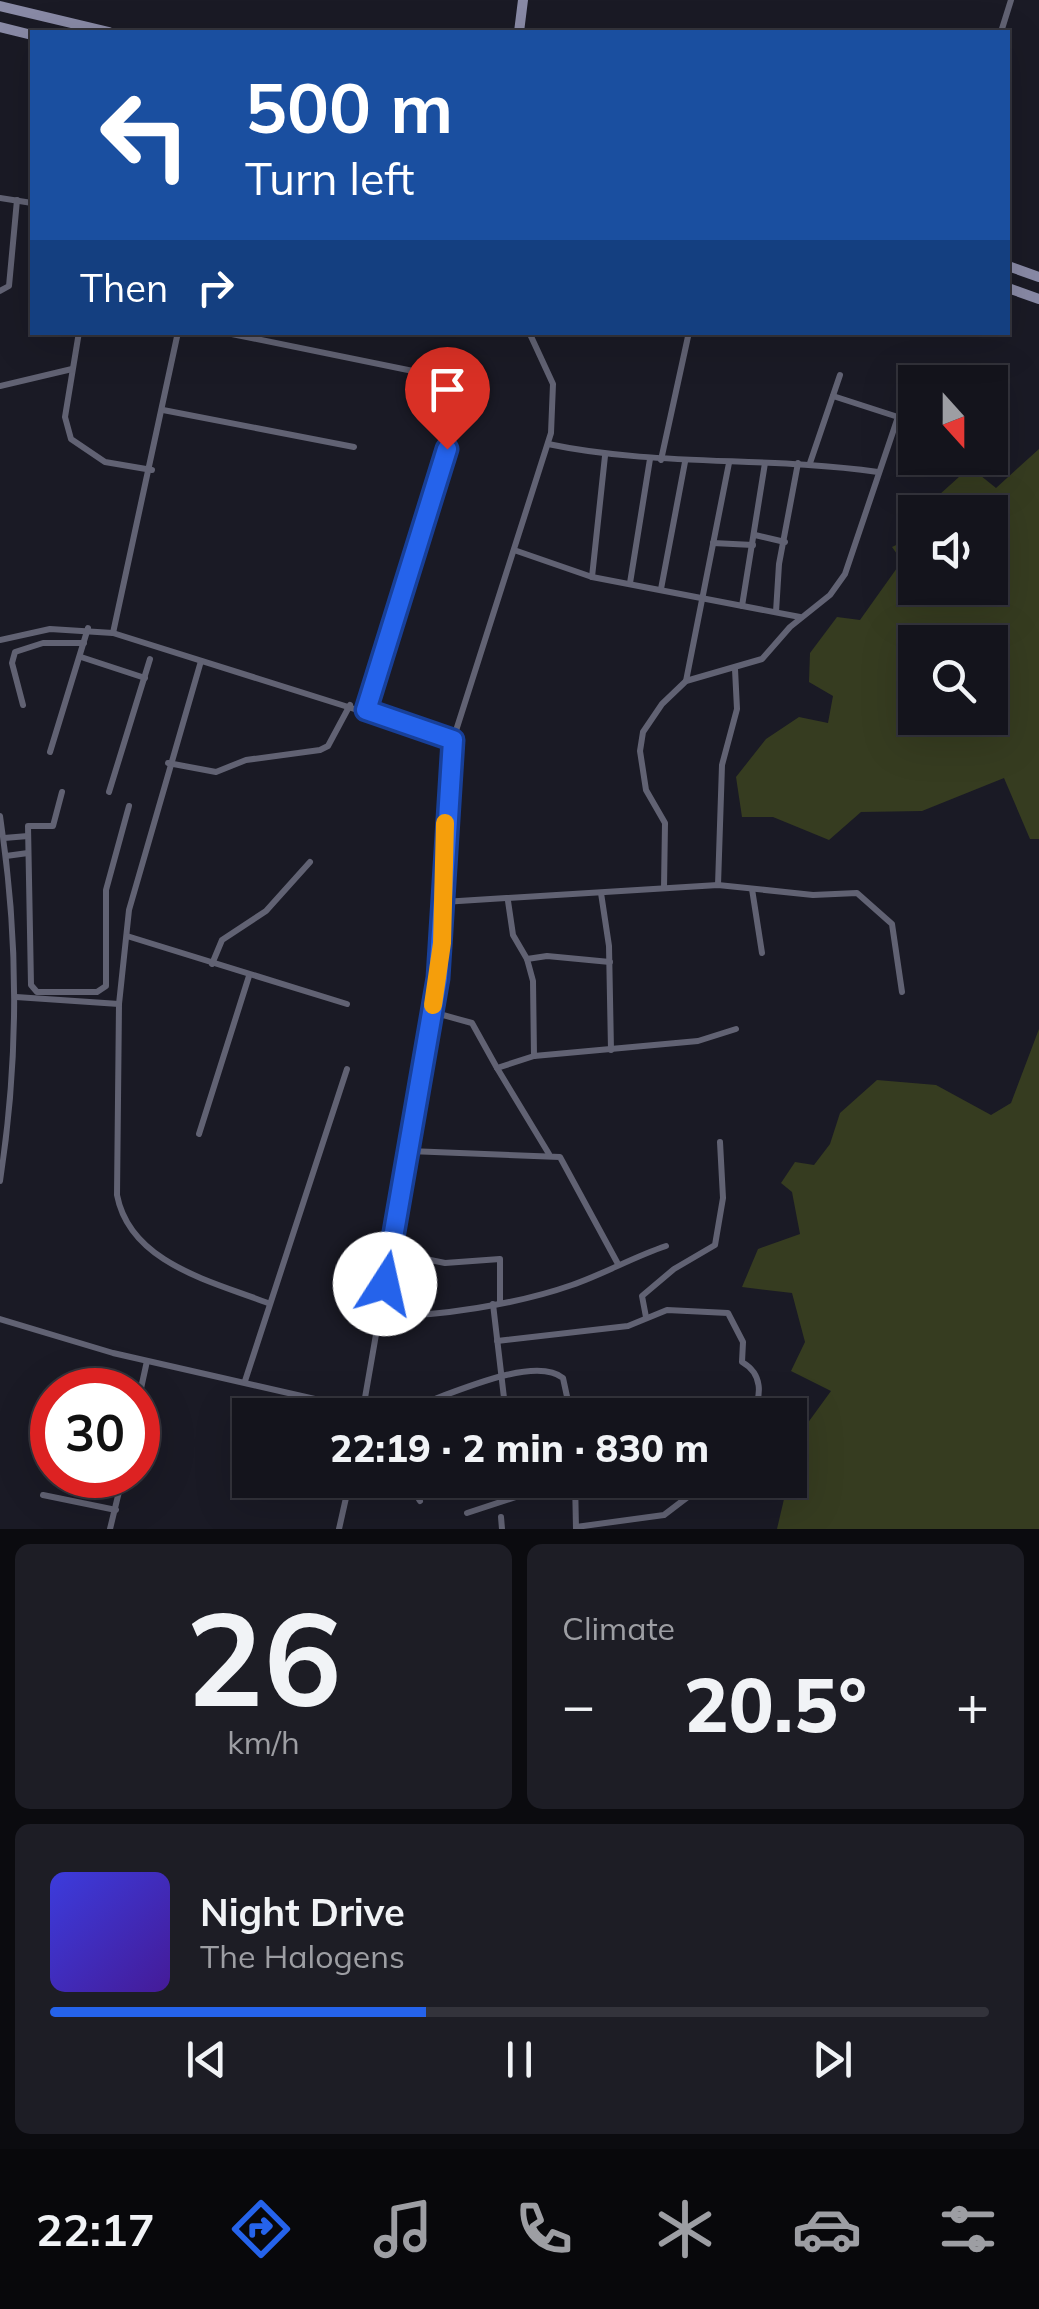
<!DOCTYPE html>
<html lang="en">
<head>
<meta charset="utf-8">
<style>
  body { margin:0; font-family:Mulish,sans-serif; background:#1d1d25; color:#f1f3f6; height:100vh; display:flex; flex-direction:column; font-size:38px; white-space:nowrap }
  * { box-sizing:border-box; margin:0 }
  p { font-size:32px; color:#9d9ea3 }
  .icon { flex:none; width:55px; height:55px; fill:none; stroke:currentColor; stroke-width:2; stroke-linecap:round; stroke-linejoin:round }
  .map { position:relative; height:1529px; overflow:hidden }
  .sheet { display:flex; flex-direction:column; gap:15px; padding:15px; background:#0b0b0f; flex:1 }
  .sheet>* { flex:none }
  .hud { position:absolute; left:30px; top:30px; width:980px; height:305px; border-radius:0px; box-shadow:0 10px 40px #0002,0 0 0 2px #33333b; background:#1a4fa0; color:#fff; overflow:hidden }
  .needle { width:65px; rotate:159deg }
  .controls { position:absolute; left:898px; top:365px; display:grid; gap:20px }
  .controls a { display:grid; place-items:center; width:110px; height:110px; border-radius:0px; background:#14141c; box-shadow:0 10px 40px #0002,0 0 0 2px #33333b; font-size:50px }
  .speed { position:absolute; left:30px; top:1368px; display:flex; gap:20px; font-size:50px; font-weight:700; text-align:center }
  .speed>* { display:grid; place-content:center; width:130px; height:130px; border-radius:50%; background:#14141c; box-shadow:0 10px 40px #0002,0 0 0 2px #33333b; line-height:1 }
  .speed .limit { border:15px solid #d22; background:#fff; color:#111 }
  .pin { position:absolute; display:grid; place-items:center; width:85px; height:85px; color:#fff; margin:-102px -42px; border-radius:50% 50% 50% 0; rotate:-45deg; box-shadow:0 0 10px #0007 }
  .pin .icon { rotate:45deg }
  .me { position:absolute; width:110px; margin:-55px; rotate:10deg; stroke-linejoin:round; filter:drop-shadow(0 0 8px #0008) }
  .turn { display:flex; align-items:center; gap:35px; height:210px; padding:0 50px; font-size:45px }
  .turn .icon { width:130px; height:130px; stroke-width:2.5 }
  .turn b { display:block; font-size:70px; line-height:85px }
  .then { display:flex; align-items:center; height:95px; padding:0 50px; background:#0003; gap:20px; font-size:38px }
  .big { font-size:75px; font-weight:800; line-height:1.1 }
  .sheet .tile { flex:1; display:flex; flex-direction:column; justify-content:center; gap:15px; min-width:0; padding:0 35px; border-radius:15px; background:#1d1d25 }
  .sheet .dial { align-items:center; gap:0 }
  .dial b { font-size:130px; line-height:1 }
  .song { display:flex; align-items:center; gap:30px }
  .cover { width:120px; height:120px; border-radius:15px; background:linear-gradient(135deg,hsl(240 70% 55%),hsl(260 70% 35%)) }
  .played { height:10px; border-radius:5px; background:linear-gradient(90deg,#2563eb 40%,#33333b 40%) }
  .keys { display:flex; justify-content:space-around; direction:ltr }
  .heat { display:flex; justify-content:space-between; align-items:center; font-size:55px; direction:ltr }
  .sheet .tiles { flex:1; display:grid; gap:15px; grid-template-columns:1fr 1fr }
  .tile:last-child { grid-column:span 2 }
  .trip { position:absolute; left:232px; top:1398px; width:575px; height:100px; border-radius:0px; background:#14141c; box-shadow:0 10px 40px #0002,0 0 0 2px #33333b; font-weight:800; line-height:100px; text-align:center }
  .menu { display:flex; height:160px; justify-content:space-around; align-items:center; background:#08080b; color:#9d9ea3 }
  .menu .icon { width:70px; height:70px }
  .menu .selected { color:#2563eb }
  .menu b { font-size:45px; color:#f1f3f6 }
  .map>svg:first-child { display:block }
</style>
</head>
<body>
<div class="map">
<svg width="1039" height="1529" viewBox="0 0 1039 1529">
  <rect width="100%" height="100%" fill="#1a1a25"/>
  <g fill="#363c20" fill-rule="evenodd">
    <path d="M1039,449V839H1030L1004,778L922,811L861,812L829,840L773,817H742L736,777L766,739L799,717L828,723L833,696L809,682L810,653L837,617L860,620L902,561L892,547L915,536V588H990V512H957L939,495L970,467L996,488ZM915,642H990V718H915Z"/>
    <polygon points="1039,1029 1039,1529 777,1529 799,1435 831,1391 791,1371 805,1342 792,1293 742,1287 758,1249 800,1234 792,1192 781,1183 795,1162 814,1165 830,1144 840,1113 877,1080 936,1085 991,1115 1011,1103"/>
  </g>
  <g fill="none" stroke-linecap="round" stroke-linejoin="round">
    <g stroke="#616273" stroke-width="6">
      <polyline points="1001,32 1011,0"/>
      <polyline points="0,198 32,203"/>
      <polyline points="0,291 9,286 17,200"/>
      <polyline points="79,332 65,417 71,439 105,462 152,470"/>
      <path d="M222,332L413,371C431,381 448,392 452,415C459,455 383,658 366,709"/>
      <polyline points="0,386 72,369"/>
      <polyline points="163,410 354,447"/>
      <path d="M548,444C657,467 768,456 878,472"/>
      <polyline points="661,460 689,332"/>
      <polyline points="810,463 840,375"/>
      <polyline points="755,535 785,542"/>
      <polyline points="713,543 753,545"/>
      <polyline points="514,550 592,577 800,617"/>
      <polyline points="592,577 605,456"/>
      <polyline points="630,583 650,459"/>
      <polyline points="661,589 685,462"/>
      <polyline points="742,606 765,463"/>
      <polyline points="776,612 779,564 798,463"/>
      <polyline points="113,633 178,332"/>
      <polyline points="0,640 50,629 113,633 453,740"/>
      <polyline points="81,657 145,678"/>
      <path d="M201,661L129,910L119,1004L117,1195C130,1263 211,1281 268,1303"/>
      <polyline points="686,681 729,463"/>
      <polyline points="23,705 12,663 15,652 43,643 84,643"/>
      <polyline points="50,752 88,628"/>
      <polyline points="168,763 216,772 246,760 320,750 328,746 350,705"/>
      <polyline points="62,792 53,826 28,826 31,985 37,992 97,992 106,986 106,890 129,806"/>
      <polyline points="109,792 150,659"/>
      <path d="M0,816C19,939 19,1059 0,1181"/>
      <polyline points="4,838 28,836"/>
      <polyline points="6,856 28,853"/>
      <polyline points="718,885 722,765 737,709 735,669"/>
      <polyline points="664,888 665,823 646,790 640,751 643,732 662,704 686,681 762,659 790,627 830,595 845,574 898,417 833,396"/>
      <polyline points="752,889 762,953"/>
      <polyline points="601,893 609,946 611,1050"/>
      <polyline points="508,901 513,935 527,959 533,981 534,1056"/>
      <polyline points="443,902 718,885 813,895 857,893 892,924 902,992"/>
      <polyline points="127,936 347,1004"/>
      <polyline points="527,959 547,956 610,962"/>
      <polyline points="212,964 222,940 266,911 310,862"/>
      <polyline points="16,997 119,1004"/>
      <polyline points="432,1012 472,1023 497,1068 534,1056 698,1041 736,1029"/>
      <polyline points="497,1068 549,1154"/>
      <polyline points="199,1134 249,976"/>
      <polyline points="409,1151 560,1157 618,1264"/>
      <polyline points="391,1252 445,1263 500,1259 500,1303"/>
      <polyline points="493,1304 506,1415"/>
      <path d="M380,1316C437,1317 518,1304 572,1285C604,1274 633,1257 666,1246"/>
      <polyline points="646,1317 642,1296 674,1269 715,1245 723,1198 720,1142"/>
      <polyline points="0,1319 113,1353 363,1410"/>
      <path d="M497,1341L628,1326L667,1310L728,1313L743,1342L742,1362C763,1374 762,1395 752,1415"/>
      <polyline points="245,1381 347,1069"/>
      <polyline points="138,1402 147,1361"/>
      <polyline points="362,1415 438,978 453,740 551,433 553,384 529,332"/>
      <path d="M388,1415C426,1407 530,1351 563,1378L571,1415"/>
      <polyline points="552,1415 570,1411"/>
      <polyline points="575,1480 576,1529"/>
      <polyline points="348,1488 413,1490 420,1501"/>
      <polyline points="43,1495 116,1510"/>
      <polyline points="467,1513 516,1497 519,1480"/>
      <polyline points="501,1517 502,1529"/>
      <polyline points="576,1527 664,1515 710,1480"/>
      <polyline points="110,1529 123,1475"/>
      <polyline points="339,1529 350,1480"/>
    </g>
    <g stroke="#898aa6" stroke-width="10">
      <polyline points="0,6 109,32"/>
      <polyline points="0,27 32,35"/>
      <polyline points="519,32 523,0"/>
      <polyline points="1008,266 1039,277"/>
      <polyline points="1008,288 1039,299"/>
    </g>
  </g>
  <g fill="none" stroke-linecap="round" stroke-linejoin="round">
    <g stroke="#184099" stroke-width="25">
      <polyline id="route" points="385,1284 438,978 453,740 366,710 447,449"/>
    </g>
    <use href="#route" stroke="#2563eb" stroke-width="18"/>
    <polyline stroke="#f59e0b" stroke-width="18" points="433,1005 442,943 445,823"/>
  </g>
</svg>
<div class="controls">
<a><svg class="needle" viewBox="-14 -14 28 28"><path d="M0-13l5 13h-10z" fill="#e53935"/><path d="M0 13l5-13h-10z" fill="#9d9ea3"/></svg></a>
<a><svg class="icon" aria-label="sound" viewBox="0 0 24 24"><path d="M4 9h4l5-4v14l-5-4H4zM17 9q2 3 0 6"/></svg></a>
<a><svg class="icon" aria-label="search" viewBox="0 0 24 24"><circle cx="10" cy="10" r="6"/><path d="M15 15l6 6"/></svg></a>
</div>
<div class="speed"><div class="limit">30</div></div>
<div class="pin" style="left:447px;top:449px;background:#d93025"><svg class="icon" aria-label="arrive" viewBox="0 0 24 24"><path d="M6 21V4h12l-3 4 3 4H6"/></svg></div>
<svg class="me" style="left:385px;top:1284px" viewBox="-20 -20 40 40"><circle r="19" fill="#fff"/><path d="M0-13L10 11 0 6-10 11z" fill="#2563eb"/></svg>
<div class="trip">22:19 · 2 min · 830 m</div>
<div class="hud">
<div class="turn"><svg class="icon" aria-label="left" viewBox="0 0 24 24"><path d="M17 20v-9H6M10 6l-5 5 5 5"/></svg><div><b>500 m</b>Turn left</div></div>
<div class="then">Then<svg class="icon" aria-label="right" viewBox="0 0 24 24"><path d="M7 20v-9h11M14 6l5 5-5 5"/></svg></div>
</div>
</div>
<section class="sheet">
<div class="tiles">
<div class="tile dial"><b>26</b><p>km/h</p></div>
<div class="tile"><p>Climate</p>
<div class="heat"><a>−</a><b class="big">20.5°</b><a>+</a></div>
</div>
<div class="tile">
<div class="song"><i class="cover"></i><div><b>Night Drive</b><p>The Halogens</p></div></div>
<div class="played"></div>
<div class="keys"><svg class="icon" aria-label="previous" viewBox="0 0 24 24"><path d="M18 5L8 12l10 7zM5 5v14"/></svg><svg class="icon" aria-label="pause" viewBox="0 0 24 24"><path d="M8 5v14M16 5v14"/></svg><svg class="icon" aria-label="next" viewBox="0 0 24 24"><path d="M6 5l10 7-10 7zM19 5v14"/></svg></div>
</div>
</div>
</section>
<nav class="menu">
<b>22:17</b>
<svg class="icon selected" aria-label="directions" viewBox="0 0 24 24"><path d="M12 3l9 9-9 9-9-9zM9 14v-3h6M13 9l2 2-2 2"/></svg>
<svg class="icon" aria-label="music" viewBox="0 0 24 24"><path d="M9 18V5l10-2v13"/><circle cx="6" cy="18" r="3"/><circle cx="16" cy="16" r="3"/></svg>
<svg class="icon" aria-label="phone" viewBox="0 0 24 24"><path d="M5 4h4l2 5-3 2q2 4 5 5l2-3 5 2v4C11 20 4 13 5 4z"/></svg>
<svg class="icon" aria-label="climate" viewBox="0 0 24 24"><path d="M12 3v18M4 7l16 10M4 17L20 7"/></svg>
<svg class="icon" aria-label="car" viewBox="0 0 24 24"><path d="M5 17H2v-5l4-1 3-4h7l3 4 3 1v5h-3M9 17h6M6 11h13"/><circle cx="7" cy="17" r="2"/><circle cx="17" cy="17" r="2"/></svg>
<svg class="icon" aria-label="filters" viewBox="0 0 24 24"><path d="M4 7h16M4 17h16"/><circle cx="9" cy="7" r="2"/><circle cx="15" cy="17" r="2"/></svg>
</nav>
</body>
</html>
